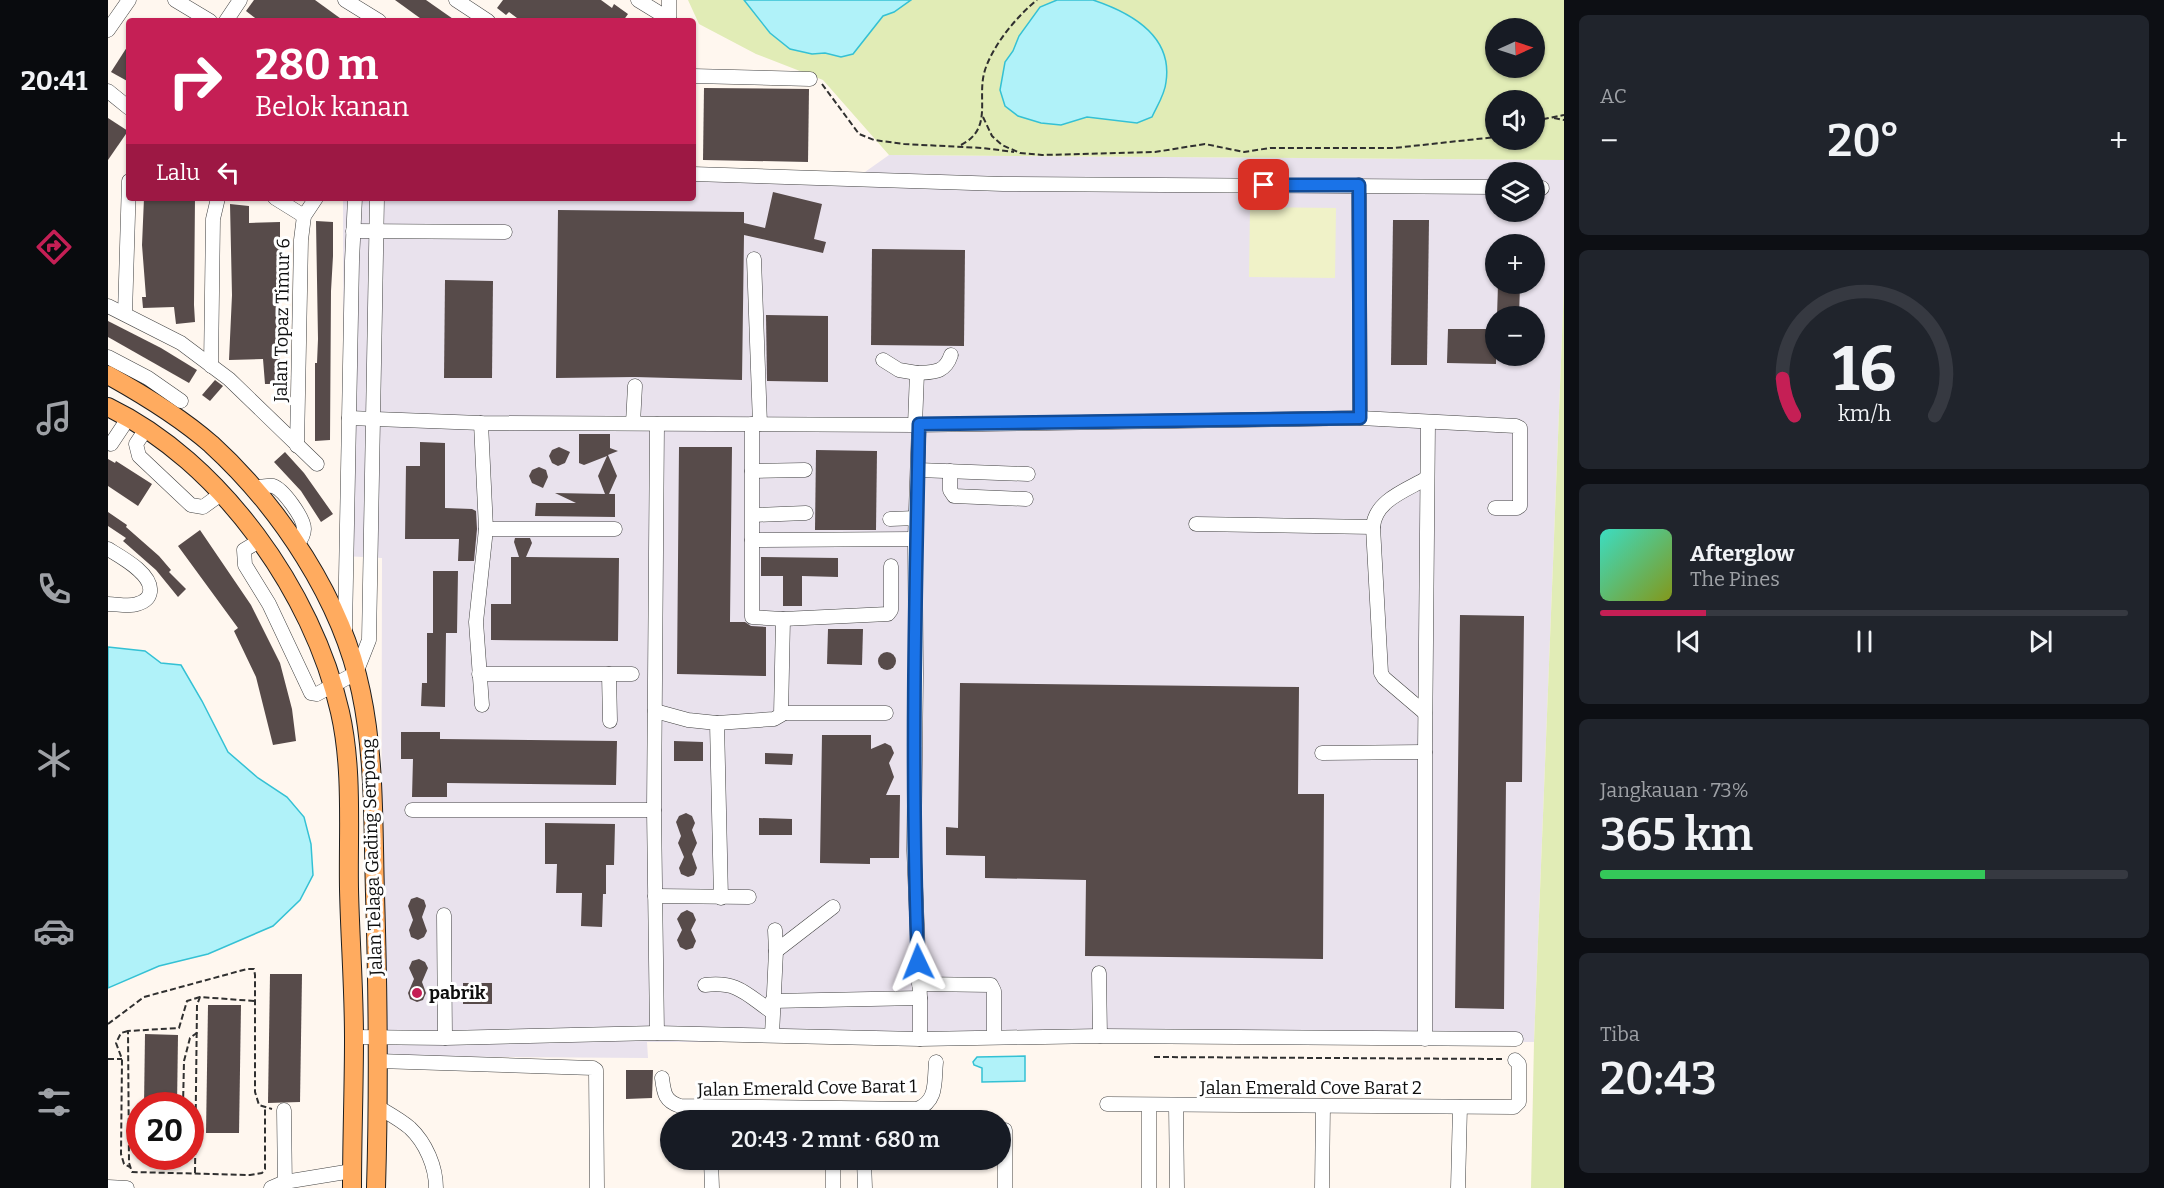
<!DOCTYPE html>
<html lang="id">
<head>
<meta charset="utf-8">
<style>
  body { margin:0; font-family:Bitter,serif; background:#20242c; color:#f1f3f6; height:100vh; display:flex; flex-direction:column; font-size:22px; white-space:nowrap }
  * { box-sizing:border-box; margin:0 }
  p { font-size:20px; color:#9ea1a6 }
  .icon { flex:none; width:33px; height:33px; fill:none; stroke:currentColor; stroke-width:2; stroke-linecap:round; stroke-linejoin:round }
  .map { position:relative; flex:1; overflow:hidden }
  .panel { display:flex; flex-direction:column; gap:15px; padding:15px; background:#0d0f14; width:600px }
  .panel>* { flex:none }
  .top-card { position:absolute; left:18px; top:18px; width:570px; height:183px; border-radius:6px; box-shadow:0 2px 4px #0004; background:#c51f55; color:#fff; overflow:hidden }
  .needle { width:39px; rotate:87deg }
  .tools { position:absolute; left:1377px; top:18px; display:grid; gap:12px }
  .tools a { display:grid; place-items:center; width:60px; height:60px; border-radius:50%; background:#171b24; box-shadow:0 2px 4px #0004; font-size:30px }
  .speed { position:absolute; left:18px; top:1092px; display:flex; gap:12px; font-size:30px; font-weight:700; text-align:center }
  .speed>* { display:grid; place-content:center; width:78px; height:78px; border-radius:50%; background:#171b24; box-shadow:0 2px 4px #0004; line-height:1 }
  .speed .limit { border:9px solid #d22; background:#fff; color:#111 }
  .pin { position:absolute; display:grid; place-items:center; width:51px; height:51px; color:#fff; margin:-26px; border-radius:12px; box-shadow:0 3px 9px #0006 }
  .me { position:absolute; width:66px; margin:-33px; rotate:358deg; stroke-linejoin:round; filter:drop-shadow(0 0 4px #0008) }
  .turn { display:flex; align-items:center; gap:21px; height:126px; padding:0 30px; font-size:27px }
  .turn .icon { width:78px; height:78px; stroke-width:2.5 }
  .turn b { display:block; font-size:42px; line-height:51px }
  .then { display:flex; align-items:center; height:57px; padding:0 30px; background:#0003; gap:12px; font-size:22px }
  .big { font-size:45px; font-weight:600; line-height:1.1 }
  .panel .card { flex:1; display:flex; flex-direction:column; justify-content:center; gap:9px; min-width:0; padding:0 21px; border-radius:9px; background:#20242c }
  .panel .dial { align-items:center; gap:0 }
  .dial svg { height:156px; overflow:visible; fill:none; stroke:#363941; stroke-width:7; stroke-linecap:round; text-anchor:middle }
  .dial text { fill:#f1f3f6; stroke:none }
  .song { display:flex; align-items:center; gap:18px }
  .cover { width:72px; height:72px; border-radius:9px; background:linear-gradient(135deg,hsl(170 70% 55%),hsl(70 70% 35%)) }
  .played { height:6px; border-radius:3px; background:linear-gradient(90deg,#c51f55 20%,#363941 20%) }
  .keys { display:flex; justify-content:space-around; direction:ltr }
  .heat { display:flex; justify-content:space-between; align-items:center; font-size:33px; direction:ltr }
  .charge { height:9px; border-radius:4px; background:linear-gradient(90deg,#34c759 73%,#363941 0) }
  .trip { position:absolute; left:552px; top:1110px; width:351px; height:60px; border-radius:30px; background:#171b24; box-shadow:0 2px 4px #0004; font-weight:600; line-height:60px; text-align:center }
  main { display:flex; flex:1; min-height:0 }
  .tabs { display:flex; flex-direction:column; width:108px; justify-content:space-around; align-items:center; background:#090b0e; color:#9ea1a6 }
  .tabs .icon { width:42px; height:42px }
  .tabs .current { color:#c51f55 }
  .tabs b { font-size:27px; color:#f1f3f6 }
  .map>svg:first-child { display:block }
</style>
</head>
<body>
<main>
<nav class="tabs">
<b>20:41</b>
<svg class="icon current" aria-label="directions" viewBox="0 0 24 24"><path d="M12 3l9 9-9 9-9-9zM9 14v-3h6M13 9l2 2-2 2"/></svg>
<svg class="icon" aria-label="music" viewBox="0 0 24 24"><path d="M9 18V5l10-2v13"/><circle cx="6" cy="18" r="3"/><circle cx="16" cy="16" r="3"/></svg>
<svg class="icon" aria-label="phone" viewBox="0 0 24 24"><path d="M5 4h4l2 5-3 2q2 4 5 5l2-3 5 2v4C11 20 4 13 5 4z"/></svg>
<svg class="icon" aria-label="climate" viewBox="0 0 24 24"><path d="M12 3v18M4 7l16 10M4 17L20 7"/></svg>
<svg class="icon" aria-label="car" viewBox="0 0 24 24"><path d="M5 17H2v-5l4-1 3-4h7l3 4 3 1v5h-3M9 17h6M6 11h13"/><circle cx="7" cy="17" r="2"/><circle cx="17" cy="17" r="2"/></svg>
<svg class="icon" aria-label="filters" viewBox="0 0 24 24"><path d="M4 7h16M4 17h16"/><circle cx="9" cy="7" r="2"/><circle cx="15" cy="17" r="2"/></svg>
</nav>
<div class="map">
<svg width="1456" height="1188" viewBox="0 0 1456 1188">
  <rect width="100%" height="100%" fill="#fff7ef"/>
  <path fill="#e9e2ed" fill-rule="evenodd" d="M781,155L1456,160V286L1426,1042H539L540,1058L273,1056L274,558L236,556L235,198H585V171L757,172ZM1388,172H1426V212H1388ZM1388,244H1426V284H1388ZM1388,316H1426V356H1388Z"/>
  <g fill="#e1ecb6" fill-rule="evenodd">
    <path d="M580,0H1456V160L781,155L715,80L648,54L591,24ZM1388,28H1426V68H1388ZM1388,100H1426V140H1388Z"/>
    <polygon points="1456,286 1456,1188 1423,1188 1426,1042"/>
  </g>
  <polygon fill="#f0f2c8" points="1142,207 1228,208 1227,278 1141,277"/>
  <g fill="#b0f2f9" stroke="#34c1d4" stroke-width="1.5">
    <polygon points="636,0 803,0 786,12 775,16 745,54 733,57 717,53 704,54 682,49 662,33"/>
    <path d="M985,0C1024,13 1065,36 1058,82C1057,94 1049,106 1044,117L1029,123L979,117L953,125L933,123L910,116L897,106L892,90L897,62L905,51L911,36L932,7L949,0Z"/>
    <polygon points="0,647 37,651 53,663 73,665 94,701 120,752 150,778 179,797 196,817 203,844 205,875 192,900 165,926 100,954 51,966 0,988"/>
    <polygon points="917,1056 917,1081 874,1082 874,1068 866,1065 865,1062 869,1057"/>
  </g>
  <g fill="#574b4a">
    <polygon points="146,0 207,0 236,21 151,21 138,11"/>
    <polygon points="287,0 318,0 348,21 316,21"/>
    <polygon points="395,0 493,0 504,8 506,4 520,14 515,21 413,21 401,12 398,15 389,8"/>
    <polygon points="21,44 21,82 3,72"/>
    <polygon points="596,88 701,89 700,162 595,160"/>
    <polygon points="0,118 20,131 0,160"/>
    <polygon points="665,192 714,204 706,239 718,242 715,253 636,235 634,380 527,377 448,378 450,210 636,212 636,223 657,228"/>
    <polygon points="36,198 87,198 86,305 87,322 68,324 66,307 35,308 34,297 38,297 34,245"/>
    <polygon points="122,204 141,206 141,223 172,222 172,384 157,384 155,359 121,360 124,295"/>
    <polygon points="1285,220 1321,220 1319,365 1283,365"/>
    <polygon points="208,221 225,222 225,256 223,291 222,440 207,441 207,363 209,363 210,339"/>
    <polygon points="764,249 857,250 856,346 763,345"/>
    <polygon points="337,280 385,281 384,378 336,378"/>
    <polygon points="1390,284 1412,284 1411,316 1389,316"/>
    <polygon points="658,315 720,316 720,382 659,381"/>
    <polygon points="0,321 53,348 89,370 81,383 0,337"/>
    <polygon points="1340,329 1388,329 1388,364 1339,363"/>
    <polygon points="107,380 115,386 102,401 94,395"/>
    <polygon points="471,434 502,434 502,448 510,451 500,455 509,476 501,494 507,494 507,517 427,516 428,503 468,503 447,493 497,494 490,476 499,456 476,465 471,463"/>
    <polygon points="312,442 337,443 337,508 364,509 368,511 369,529 366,561 350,561 351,539 297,539 298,466 312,466"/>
    <polygon points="451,447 462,452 457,463 450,466 444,463 441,456 444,450"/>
    <polygon points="571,447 624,447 622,622 637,622 643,626 658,627 658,676 569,674"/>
    <polygon points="708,450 769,451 768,530 707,530"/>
    <polygon points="177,452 196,473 225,514 213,522 193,491 166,462"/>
    <polygon points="0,459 7,463 8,461 44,484 30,506 0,486"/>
    <polygon points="431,467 438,470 440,477 435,488 424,483 421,476 424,470"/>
    <polygon points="0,512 19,525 18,527 51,556 63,570 61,572 78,589 70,597 48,570 15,541 18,538 0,526"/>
    <polygon points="92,530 143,605 172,663 184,709 188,741 165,745 148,677 126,631 130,628 70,546"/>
    <polygon points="407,538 422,538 424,543 418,557 511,558 510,641 383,640 383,604 403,604 403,557 411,557 406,542"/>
    <polygon points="653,557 730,558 730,577 694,576 694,606 675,606 675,576 653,576"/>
    <polygon points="325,571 350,571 349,633 338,633 337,707 313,706 314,683 319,683 319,633 325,633"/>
    <polygon points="1352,615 1416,616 1414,782 1398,782 1396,1009 1347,1008"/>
    <polygon points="720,629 755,629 754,665 719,664"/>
    <circle cx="779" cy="661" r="9"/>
    <polygon points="852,683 1191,687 1190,794 1216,794 1215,959 977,956 978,880 877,878 877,856 838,855 838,827 850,828"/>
    <polygon points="293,732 332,732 332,739 509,741 508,785 339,783 339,797 304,797 305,759 293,759"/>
    <polygon points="714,735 763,735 763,749 777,743 783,746 786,753 781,763 786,777 778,795 792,795 791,858 762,858 762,864 712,863"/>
    <polygon points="566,741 595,742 595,761 566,761"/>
    <polygon points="657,753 685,754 684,765 657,764"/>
    <polygon points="578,813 584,816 587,823 584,830 589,843 584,854 589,868 586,875 580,877 573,874 571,868 576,857 570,843 573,836 568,822 571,816"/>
    <polygon points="651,818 684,819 684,835 651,835"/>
    <polygon points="437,823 507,824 506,865 498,865 498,894 495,894 494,927 473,926 474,893 448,893 449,864 437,864"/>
    <polygon points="309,897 316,900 318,906 314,917 319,931 316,937 310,940 303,937 301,930 305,920 300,906 303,899"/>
    <polygon points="579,910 585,913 588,920 583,930 588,941 585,948 578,950 572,947 569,940 574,930 569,919 573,913"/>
    <polygon points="311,959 317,962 320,968 314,982 318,993 315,1000 309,1002 302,999 300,993 306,979 301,968 304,961"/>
    <polygon points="162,974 194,974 192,1102 160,1103"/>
    <rect x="355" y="983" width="29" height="21"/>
    <polygon points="100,1005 133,1005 131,1133 98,1133"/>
    <polygon points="37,1034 70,1035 69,1106 36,1106"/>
    <polygon points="518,1070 545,1070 544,1098 518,1099"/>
  </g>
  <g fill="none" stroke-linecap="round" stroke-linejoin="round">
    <g stroke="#414141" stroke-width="15">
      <g id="minor">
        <polyline points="67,0 102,21"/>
        <polyline points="237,0 271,21"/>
        <polyline points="348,0 380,21"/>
        <polyline points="530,0 561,19"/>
        <polyline points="561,0 561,21"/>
        <polyline points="118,21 132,0"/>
        <polyline points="0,30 21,0"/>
        <polyline points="585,76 702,79"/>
        <polyline points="0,91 21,108"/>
        <polyline points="585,174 895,184 1388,187"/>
        <polyline points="1251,185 1252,418"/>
        <polyline points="1426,187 1434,188"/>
        <polyline points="167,198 196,216"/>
        <polyline points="245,231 397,232"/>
        <polyline points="646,259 652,424"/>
        <polyline points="0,306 73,343 121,379 209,464"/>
        <polyline points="17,314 21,181"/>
        <polyline points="0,357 40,378 73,401"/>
        <polyline points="775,360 791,370 809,373 807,425"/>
        <polyline points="103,366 105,219 110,198"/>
        <path d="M809,373C826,372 837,373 843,355"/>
        <polyline points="241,418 373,423 807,425 1252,418 1408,426 1412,428 1412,506 1409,508 1387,508"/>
        <polyline points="373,423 378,529 368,622 374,705"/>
        <polyline points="525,423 527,386"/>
        <polyline points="644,424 644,617 675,619 780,614 783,610 783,566"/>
        <polyline points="811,424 807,539 808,674 806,850 812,998 812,1039"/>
        <polyline points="38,429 28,444 31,456 83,505 95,507 113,494"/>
        <polyline points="3,444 21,417"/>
        <polyline points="189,446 193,240 196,216 208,198"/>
        <polyline points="810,470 920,474"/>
        <polyline points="644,471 697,470"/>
        <polyline points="842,471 842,490 846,496 918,499"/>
        <path d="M146,488C152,487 159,485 165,486C175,489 196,518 196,529C196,536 192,540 188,546"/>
        <polyline points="645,515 698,513"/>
        <polyline points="782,519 808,518"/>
        <polyline points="1088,524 1265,527"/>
        <polyline points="378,529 507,529"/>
        <polyline points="153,540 136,550 137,565 161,604 203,693 209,694 248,673 261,640 269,198"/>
        <polyline points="644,540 807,539"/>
        <path d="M0,549C13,557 45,574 42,592C41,599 36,602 29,604C21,607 9,604 0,604"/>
        <polyline points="237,630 244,261 247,198"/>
        <polyline points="371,674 524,674"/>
        <polyline points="501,674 502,721"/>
        <polyline points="547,711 580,720 609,723 613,898"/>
        <polyline points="674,713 778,713"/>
        <path d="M1317,713L1276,678L1273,673L1265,527C1267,500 1299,490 1319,478"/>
        <polyline points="609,723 666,719 673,715 675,619"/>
        <polyline points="1214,753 1317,752"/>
        <polyline points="304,810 546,810"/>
        <polyline points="547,896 641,897"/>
        <polyline points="336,915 337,1038"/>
        <polyline points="668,951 725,907"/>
        <polyline points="991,973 992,1036"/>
        <polyline points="811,984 883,985 886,991 886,1037"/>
        <path d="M597,985C630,981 638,994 664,1012"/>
        <polyline points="664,1001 812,998"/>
        <polyline points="549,1033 546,810 549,424"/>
        <polyline points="664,1035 668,951 667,930"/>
        <polyline points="246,1037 337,1038 549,1033 812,1039 992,1036 1408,1039"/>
        <polyline points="1317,1039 1317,752 1320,422"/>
        <polyline points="270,1061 485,1068 488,1070 489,1188"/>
        <path d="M554,1078C556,1094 557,1101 572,1106L809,1109C830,1101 826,1081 828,1062"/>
        <polyline points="999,1104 1406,1107 1411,1102 1411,1064 1407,1060"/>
        <polyline points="1041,1105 1041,1188"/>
        <polyline points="1068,1105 1069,1188"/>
        <path d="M270,1107C280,1113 293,1120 302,1128C318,1143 328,1167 328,1188"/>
        <polyline points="176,1110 177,1188"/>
        <polyline points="603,1160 604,1188"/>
        <polyline points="756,1160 757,1188"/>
        <polyline points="0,1187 19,1188"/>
        <polyline points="163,1188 177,1182 244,1171"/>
        <polyline points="725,1188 725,1160"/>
        <polyline points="897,1188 897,1130"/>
        <polyline points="1214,1188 1215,1106"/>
        <polyline points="1350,1188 1352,1107"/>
      </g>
    </g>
    <g stroke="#1f1f1f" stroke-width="20">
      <g id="major">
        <path d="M0,375C36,395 72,417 103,444C172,507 234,600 253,692C267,758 265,827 267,894C270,992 271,1090 268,1188"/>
        <path d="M0,407C112,461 205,592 232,712C245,769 240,830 241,889C242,938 246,988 246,1038C246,1088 244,1138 244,1188"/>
      </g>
    </g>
    <g stroke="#303030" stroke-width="2" stroke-dasharray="6 3" stroke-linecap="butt">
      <polyline points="714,84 751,134 766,140 796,144 875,148 906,152"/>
      <polyline points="875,117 884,136 894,145 912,153 934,155 1047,152 1097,144 1136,152 1162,148 1286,148 1388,137"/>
      <polyline points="1446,118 1456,120"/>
      <polyline points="1426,121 1456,115"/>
      <path d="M853,145C886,128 868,98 877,70C885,45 909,16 929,0"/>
      <polyline points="92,997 79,1001 71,1028 20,1031 21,1163 24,1172 142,1175 154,1173 157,1169 157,1107"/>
      <polyline points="0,1024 36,997 139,969 146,969 147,975 147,1092 151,1105 164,1109"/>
      <polyline points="20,1031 13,1033 8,1043 14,1059 13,1154 16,1164 22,1167"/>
      <polyline points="1046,1057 1395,1059"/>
      <polyline points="0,1059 14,1059"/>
      <polyline points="75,1106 76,1061 82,1038 90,1032"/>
      <polyline points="87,1173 89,1005 92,997 146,1001"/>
    </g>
    <use href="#minor" stroke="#fff" stroke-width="14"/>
    <use href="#major" stroke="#ffab5f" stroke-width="18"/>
  </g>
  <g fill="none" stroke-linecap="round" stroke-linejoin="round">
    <g stroke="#114b97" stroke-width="15">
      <path id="route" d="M810,962C803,783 807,603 811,424L1252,418L1251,185H1156"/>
    </g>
    <use href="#route" stroke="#1a73e8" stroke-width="10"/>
  </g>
  <circle fill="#c51f55" stroke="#fff" stroke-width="2" cx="309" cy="993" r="6"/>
  <g text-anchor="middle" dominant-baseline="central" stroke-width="6" stroke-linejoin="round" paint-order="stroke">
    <g font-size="18" fill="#0e0e0e" stroke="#fff">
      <text transform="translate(174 320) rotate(-89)">Jalan Topaz Timur 6</text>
      <text transform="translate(264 857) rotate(-92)">Jalan Telaga Gading Serpong</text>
      <text transform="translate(699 1088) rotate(-1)">Jalan Emerald Cove Barat 1</text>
      <text x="1203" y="1088">Jalan Emerald Cove Barat 2</text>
    </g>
    <g font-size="18" font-weight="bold" fill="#0e0e0e" stroke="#fff" text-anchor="start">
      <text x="321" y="993">pabrik</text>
    </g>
  </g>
</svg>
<div class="tools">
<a><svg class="needle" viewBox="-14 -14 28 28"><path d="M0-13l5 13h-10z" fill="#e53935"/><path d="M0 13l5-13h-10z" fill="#9ea1a6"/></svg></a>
<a><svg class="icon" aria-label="sound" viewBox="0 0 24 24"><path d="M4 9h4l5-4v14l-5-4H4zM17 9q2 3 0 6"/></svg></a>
<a><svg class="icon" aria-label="layers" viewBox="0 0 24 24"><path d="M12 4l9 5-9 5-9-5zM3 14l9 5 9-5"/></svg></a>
<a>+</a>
<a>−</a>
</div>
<div class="speed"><div class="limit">20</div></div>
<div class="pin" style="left:1156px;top:185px;background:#d93025"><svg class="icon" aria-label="arrive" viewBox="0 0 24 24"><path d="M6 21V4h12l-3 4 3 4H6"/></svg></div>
<svg class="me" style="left:810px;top:962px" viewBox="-20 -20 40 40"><path d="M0-17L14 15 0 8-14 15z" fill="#1a73e8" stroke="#fff" stroke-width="4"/></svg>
<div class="trip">20:43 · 2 mnt · 680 m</div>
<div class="top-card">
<div class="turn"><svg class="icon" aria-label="right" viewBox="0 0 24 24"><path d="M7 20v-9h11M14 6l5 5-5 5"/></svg><div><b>280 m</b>Belok kanan</div></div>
<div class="then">Lalu<svg class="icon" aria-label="left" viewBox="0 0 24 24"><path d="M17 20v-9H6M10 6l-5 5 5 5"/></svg></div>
</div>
</div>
<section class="panel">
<div class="card"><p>AC</p>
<div class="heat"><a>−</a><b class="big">20°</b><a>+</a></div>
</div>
<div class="card dial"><svg viewBox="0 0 100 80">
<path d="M14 69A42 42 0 1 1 86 69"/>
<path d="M14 69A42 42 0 0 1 8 50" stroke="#c51f55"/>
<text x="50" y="56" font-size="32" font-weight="700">16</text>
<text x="50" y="72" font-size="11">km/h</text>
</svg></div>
<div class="card">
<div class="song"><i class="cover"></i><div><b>Afterglow</b><p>The Pines</p></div></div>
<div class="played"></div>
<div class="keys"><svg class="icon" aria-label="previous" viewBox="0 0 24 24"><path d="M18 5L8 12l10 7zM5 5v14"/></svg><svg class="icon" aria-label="pause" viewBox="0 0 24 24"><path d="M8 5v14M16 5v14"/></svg><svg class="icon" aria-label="next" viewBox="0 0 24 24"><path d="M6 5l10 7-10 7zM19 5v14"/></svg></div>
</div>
<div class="card"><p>Jangkauan · 73%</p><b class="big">365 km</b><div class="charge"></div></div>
<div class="card"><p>Tiba</p><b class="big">20:43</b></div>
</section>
</main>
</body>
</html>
